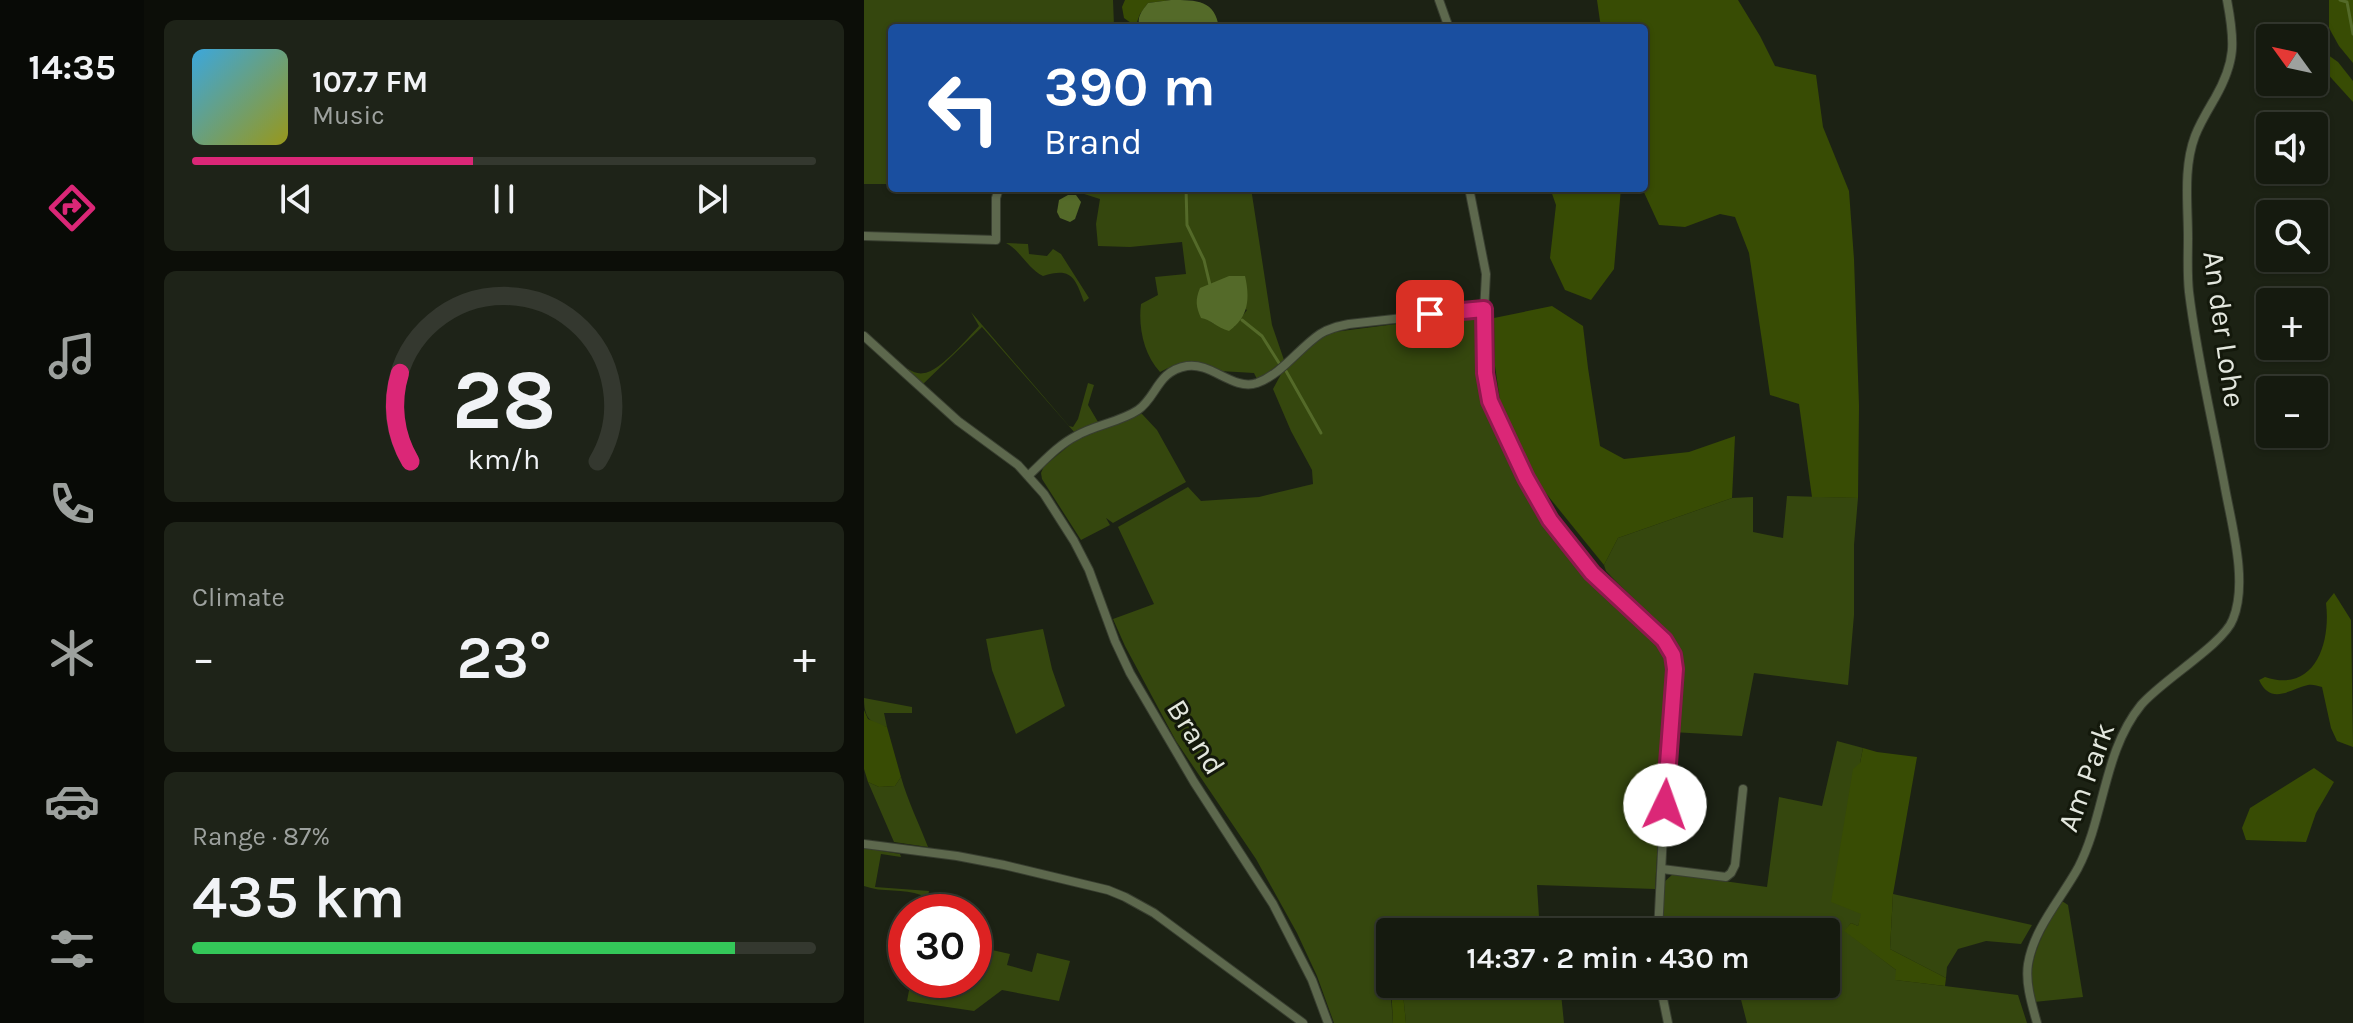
<!DOCTYPE html>
<html lang="en">
<head>
<meta charset="utf-8">
<style>
  body { margin:0; font-family:Karla,sans-serif; background:#1e2318; color:#f1f3f6; height:100vh; display:flex; flex-direction:column; font-size:30px; white-space:nowrap }
  * { box-sizing:border-box; margin:0 }
  p { font-size:26px; color:#9da19e }
  .icon { flex:none; width:44px; height:44px; fill:none; stroke:currentColor; stroke-width:2; stroke-linecap:round; stroke-linejoin:round }
  .map { position:relative; flex:1; overflow:hidden }
  .details { display:flex; flex-direction:column; gap:20px; padding:20px; background:#0c0e08; width:720px }
  .details>* { flex:none }
  .guide { position:absolute; left:24px; top:24px; width:760px; height:168px; border-radius:8px; box-shadow:0 2px 6px #0004,0 0 0 2px #34382f; background:#1a4fa0; color:#fff; overflow:hidden }
  .needle { width:52px; rotate:303deg }
  .tools { position:absolute; left:1392px; top:24px; display:grid; gap:16px }
  .tools a { display:grid; place-items:center; width:72px; height:72px; border-radius:8px; background:#151a0f; box-shadow:0 2px 6px #0004,0 0 0 2px #34382f; font-size:40px }
  .speed { position:absolute; left:24px; top:894px; display:flex; gap:16px; font-size:40px; font-weight:700; text-align:center }
  .speed>* { display:grid; place-content:center; width:104px; height:104px; border-radius:50%; background:#151a0f; box-shadow:0 2px 6px #0004,0 0 0 2px #34382f; line-height:1 }
  .speed .limit { border:12px solid #d22; background:#fff; color:#111 }
  .pin { position:absolute; display:grid; place-items:center; width:68px; height:68px; color:#fff; margin:-34px; border-radius:16px; box-shadow:0 4px 12px #0006 }
  .me { position:absolute; width:88px; margin:-44px; rotate:3deg; stroke-linejoin:round; filter:drop-shadow(0 0 6px #0008) }
  .turn { display:flex; align-items:center; gap:28px; height:168px; padding:0 24px; font-size:36px }
  .turn .icon { width:104px; height:104px; stroke-width:2.5 }
  .turn b { display:block; font-size:56px; line-height:68px }
  .big { font-size:60px; font-weight:600; line-height:1.1 }
  .details .tile { flex:1; display:flex; flex-direction:column; justify-content:center; gap:12px; min-width:0; padding:0 28px; border-radius:12px; background:#1e2318 }
  .details .dial { align-items:center; gap:0 }
  .dial svg { height:208px; overflow:visible; fill:none; stroke:#34382f; stroke-width:7; stroke-linecap:round; text-anchor:middle }
  .dial text { fill:#f1f3f6; stroke:none }
  .song { display:flex; align-items:center; gap:24px }
  .cover { width:96px; height:96px; border-radius:12px; background:linear-gradient(135deg,hsl(200 70% 55%),hsl(60 70% 35%)) }
  .played { height:8px; border-radius:4px; background:linear-gradient(90deg,#db2777 45%,#34382f 45%) }
  .keys { display:flex; justify-content:space-around; direction:ltr }
  .heat { display:flex; justify-content:space-between; align-items:center; font-size:44px; direction:ltr }
  .charge { height:12px; border-radius:6px; background:linear-gradient(90deg,#34c759 87%,#34382f 0) }
  .trip { position:absolute; left:512px; top:918px; width:464px; height:80px; border-radius:8px; background:#151a0f; box-shadow:0 2px 6px #0004,0 0 0 2px #34382f; font-weight:600; line-height:80px; text-align:center }
  main { display:flex; flex:1; min-height:0 }
  .tabs { display:flex; flex-direction:column; width:144px; justify-content:space-around; align-items:center; background:#080a06; color:#9da19e }
  .tabs .icon { width:56px; height:56px }
  .tabs .active { color:#db2777 }
  .tabs b { font-size:36px; color:#f1f3f6 }
  .map>svg:first-child { display:block }
</style>
</head>
<body>
<main>
<nav class="tabs">
<b>14:35</b>
<svg class="icon active" aria-label="directions" viewBox="0 0 24 24"><path d="M12 3l9 9-9 9-9-9zM9 14v-3h6M13 9l2 2-2 2"/></svg>
<svg class="icon" aria-label="music" viewBox="0 0 24 24"><path d="M9 18V5l10-2v13"/><circle cx="6" cy="18" r="3"/><circle cx="16" cy="16" r="3"/></svg>
<svg class="icon" aria-label="phone" viewBox="0 0 24 24"><path d="M5 4h4l2 5-3 2q2 4 5 5l2-3 5 2v4C11 20 4 13 5 4z"/></svg>
<svg class="icon" aria-label="climate" viewBox="0 0 24 24"><path d="M12 3v18M4 7l16 10M4 17L20 7"/></svg>
<svg class="icon" aria-label="car" viewBox="0 0 24 24"><path d="M5 17H2v-5l4-1 3-4h7l3 4 3 1v5h-3M9 17h6M6 11h13"/><circle cx="7" cy="17" r="2"/><circle cx="17" cy="17" r="2"/></svg>
<svg class="icon" aria-label="filters" viewBox="0 0 24 24"><path d="M4 7h16M4 17h16"/><circle cx="9" cy="7" r="2"/><circle cx="15" cy="17" r="2"/></svg>
</nav>
<section class="details">
<div class="tile">
<div class="song"><i class="cover"></i><div><b>107.7 FM</b><p>Music</p></div></div>
<div class="played"></div>
<div class="keys"><svg class="icon" aria-label="previous" viewBox="0 0 24 24"><path d="M18 5L8 12l10 7zM5 5v14"/></svg><svg class="icon" aria-label="pause" viewBox="0 0 24 24"><path d="M8 5v14M16 5v14"/></svg><svg class="icon" aria-label="next" viewBox="0 0 24 24"><path d="M6 5l10 7-10 7zM19 5v14"/></svg></div>
</div>
<div class="tile dial"><svg viewBox="0 0 100 80">
<path d="M14 69A42 42 0 1 1 86 69"/>
<path d="M14 69A42 42 0 0 1 10 35" stroke="#db2777"/>
<text x="50" y="56" font-size="32" font-weight="700">28</text>
<text x="50" y="72" font-size="11">km/h</text>
</svg></div>
<div class="tile"><p>Climate</p>
<div class="heat"><a>−</a><b class="big">23°</b><a>+</a></div>
</div>
<div class="tile"><p>Range · 87%</p><b class="big">435 km</b><div class="charge"></div></div>
</section>
<div class="map">
<svg width="1489" height="1023" viewBox="0 0 1489 1023">
  <rect width="100%" height="100%" fill="#1c2214"/>
  <g fill="#35470e" fill-rule="evenodd">
    <polygon points="0,0 249,0 250,26 267,28 147,28 147,21 146,28 28,28 28,184 0,184"/>
    <path d="M201,188H387L408,325L420,360L401,375L393,379L390,373L304,368L296,372C280,355 274,327 277,304L294,295L291,277L322,274L318,242L266,247L234,246L232,224L236,199ZM346,285L383,310L370,327C338,326 342,316 336,289Z"/>
    <path d="M142,243L164,244L165,254L183,256L189,249L197,254L225,298L220,302C211,277 207,267 179,276C163,268 157,251 142,243Z"/>
    <path d="M107,312L205,426L209,427L214,419L224,383L230,385L224,405L234,422H236L211,433L118,327L58,385L42,372L44,369C51,373 56,375 64,372C78,368 104,338 115,326Z"/>
    <polygon points="610,314 615,319 616,373 621,401 665,499 692,538 724,578 792,638 806,656 809,673 799,754 791,889 673,885 675,917 690,916 691,932 526,932 526,984 529,1023 470,1023 453,976 433,933 392,859 312,741 261,646 249,619 290,604 254,527 324,487 337,501 395,497 449,484 448,470 427,431 409,389 422,365 441,352 454,339 470,332"/>
    <polygon points="274,414 278,414 293,430 322,482 249,523 242,518 246,525 217,540 178,479 177,473 180,466 218,435"/>
    <path d="M923,496L994,498L990,545V615L984,685L890,673L878,736L808,732C813,710 825,680 818,657C812,636 759,590 742,571L740,565L754,538L868,498L889,497V532L919,538Z"/>
    <polygon points="179,629 188,669 201,706 152,734 128,670 122,639"/>
    <path d="M0,698L48,707V713H20L23,727C5,723 0,717 0,698Z"/>
    <polygon points="973,741 999,748 996,763 998,914 994,926 987,923 981,931 1032,970 1032,980 1154,995 1163,1023 883,1023 873,984 962,984 962,932 799,932 799,883 809,874 903,887 915,797 958,806"/>
    <path d="M37,777C44,802 55,823 64,847L30,842L4,782L15,787L31,786Z"/>
    <path d="M0,848L36,854L37,857L17,854L11,887L65,891L61,912H58L59,904L57,895C40,888 18,893 0,886Z"/>
    <polygon points="1029,894 1168,925 1157,944 1122,941 1094,949 1083,967 1082,978 1026,949"/>
    <path d="M1198,901L1204,905L1219,997L1170,1002C1160,963 1178,934 1198,901Z"/>
    <polygon points="110,946 146,954 143,965 168,972 173,953 206,961 195,1001 138,990 110,1011 43,1001 47,980 110,980"/>
    <polygon points="538,984 696,984 700,1023 542,1023"/>
  </g>
  <g fill="#384c04">
    <polygon points="261,0 307,0 284,3 276,14 273,22 267,23 260,18 258,7"/>
    <polygon points="733,0 874,0 896,36 911,66 952,75 959,127 985,191 990,259 995,406 994,498 948,497 935,404 906,395 885,253 871,217 856,214 821,227 795,225 778,188 780,188 780,28 737,28"/>
    <polygon points="1465,0 1489,0 1489,63 1475,46 1465,28"/>
    <polygon points="1450,45 1474,62 1489,81 1489,102 1450,59"/>
    <polygon points="686,188 757,188 750,269 727,300 701,290 686,258 692,205"/>
    <polygon points="688,306 719,326 724,368 736,446 760,459 825,452 871,436 868,498 754,538 740,565 676,486 651,440 636,401 631,366 630,318"/>
    <path d="M1470,593L1487,620L1489,747L1473,741L1467,728L1458,687C1453,686 1449,684 1444,685C1426,689 1407,706 1395,680L1401,677C1451,694 1467,643 1462,603Z"/>
    <polygon points="0,710 4,719 23,727 37,777 31,786 15,787 4,782 0,769"/>
    <polygon points="999,748 1013,752 1053,757 1029,894 1026,949 1082,978 1081,986 1031,980 1032,970 980,931 987,923 994,926 997,914 967,902 989,769 996,763"/>
    <polygon points="1450,768 1470,782 1452,813 1442,842 1382,840 1378,828 1386,808"/>
    <polygon points="527,984 538,984 542,1023 529,1023"/>
  </g>
  <g fill="#546a29">
    <path d="M307,0C333,0 351,0 355,28H276C272,17 278,11 284,3Z"/>
    <polygon points="204,195 212,195 217,202 211,219 206,222 196,218 193,212 195,200"/>
    <path d="M365,276H381C386,298 385,317 365,331C353,328 346,319 337,318C332,307 331,300 336,288Z"/>
  </g>
  <g fill="none" stroke-linecap="round" stroke-linejoin="round">
    <g stroke="#546a29" stroke-width="3">
      <polyline points="1476,0 1483,2 1489,34"/>
      <polyline points="322,188 323,225 340,260 346,285"/>
      <polyline points="378,320 398,336 415,363"/>
      <polyline points="422,371 457,433"/>
    </g>
    <g stroke="#383e30" stroke-width="10">
      <g id="minor">
        <polyline points="575,0 585,28"/>
        <polyline points="605,188 622,274 619,332 621,373 626,401 653,461 686,520 728,573 800,640 809,655 811,669 802,773 794,932"/>
        <polyline points="0,236 132,240 132,198 135,188"/>
        <polyline points="0,336 94,421 154,465 180,494 210,541 225,570 251,641 266,673 330,782 409,904 448,980 464,1023"/>
        <path d="M165,475C179,462 194,445 212,436C231,425 256,422 274,410C293,397 293,371 323,366C347,362 369,391 393,383C418,374 435,348 456,334C465,328 475,326 485,324L620,309"/>
        <polyline points="0,844 93,856 140,865 244,890 261,897 290,913 439,1023"/>
        <polyline points="798,869 862,877 867,873 871,865 879,789"/>
        <polyline points="796,984 804,1023"/>
        <path d="M1173,1023C1168,1005 1161,983 1164,964C1170,928 1197,899 1214,868C1241,816 1239,752 1277,705C1298,680 1360,644 1369,619C1384,583 1368,526 1361,488C1349,423 1333,358 1325,292C1323,274 1324,255 1324,238C1324,204 1319,168 1331,136C1336,123 1344,110 1351,98C1372,61 1371,42 1363,0"/>
      </g>
    </g>
    <use href="#minor" stroke="#5d684d" stroke-width="8"/>
  </g>
  <g fill="none" stroke-linecap="round" stroke-linejoin="round">
    <g stroke="#8e194d" stroke-width="20">
      <polyline id="route" points="566,314 620,309 621,373 626,401 662,478 686,520 728,573 800,640 809,655 811,669 801,805"/>
    </g>
    <use href="#route" stroke="#db2777" stroke-width="14"/>
  </g>
  <g text-anchor="middle" dominant-baseline="central" stroke-width="6" stroke-linejoin="round" paint-order="stroke">
    <g font-size="30" fill="#e3e7de" stroke="#13180b">
      <text transform="translate(1360 329) rotate(82)">An der Lohe</text>
      <text transform="translate(332 737) rotate(58)">Brand</text>
      <text transform="translate(1222 777) rotate(-70)">Am Park</text>
    </g>
  </g>
</svg>
<div class="tools">
<a><svg class="needle" viewBox="-14 -14 28 28"><path d="M0-13l5 13h-10z" fill="#e53935"/><path d="M0 13l5-13h-10z" fill="#9da19e"/></svg></a>
<a><svg class="icon" aria-label="sound" viewBox="0 0 24 24"><path d="M4 9h4l5-4v14l-5-4H4zM17 9q2 3 0 6"/></svg></a>
<a><svg class="icon" aria-label="search" viewBox="0 0 24 24"><circle cx="10" cy="10" r="6"/><path d="M15 15l6 6"/></svg></a>
<a>+</a>
<a>−</a>
</div>
<div class="speed"><div class="limit">30</div></div>
<div class="pin" style="left:566px;top:314px;background:#d93025"><svg class="icon" aria-label="arrive" viewBox="0 0 24 24"><path d="M6 21V4h12l-3 4 3 4H6"/></svg></div>
<svg class="me" style="left:801px;top:805px" viewBox="-20 -20 40 40"><circle r="19" fill="#fff"/><path d="M0-13L10 11 0 6-10 11z" fill="#db2777"/></svg>
<div class="trip">14:37 · 2 min · 430 m</div>
<div class="guide">
<div class="turn"><svg class="icon" aria-label="left" viewBox="0 0 24 24"><path d="M17 20v-9H6M10 6l-5 5 5 5"/></svg><div><b>390 m</b>Brand</div></div>
</div>
</div>
</main>
</body>
</html>
